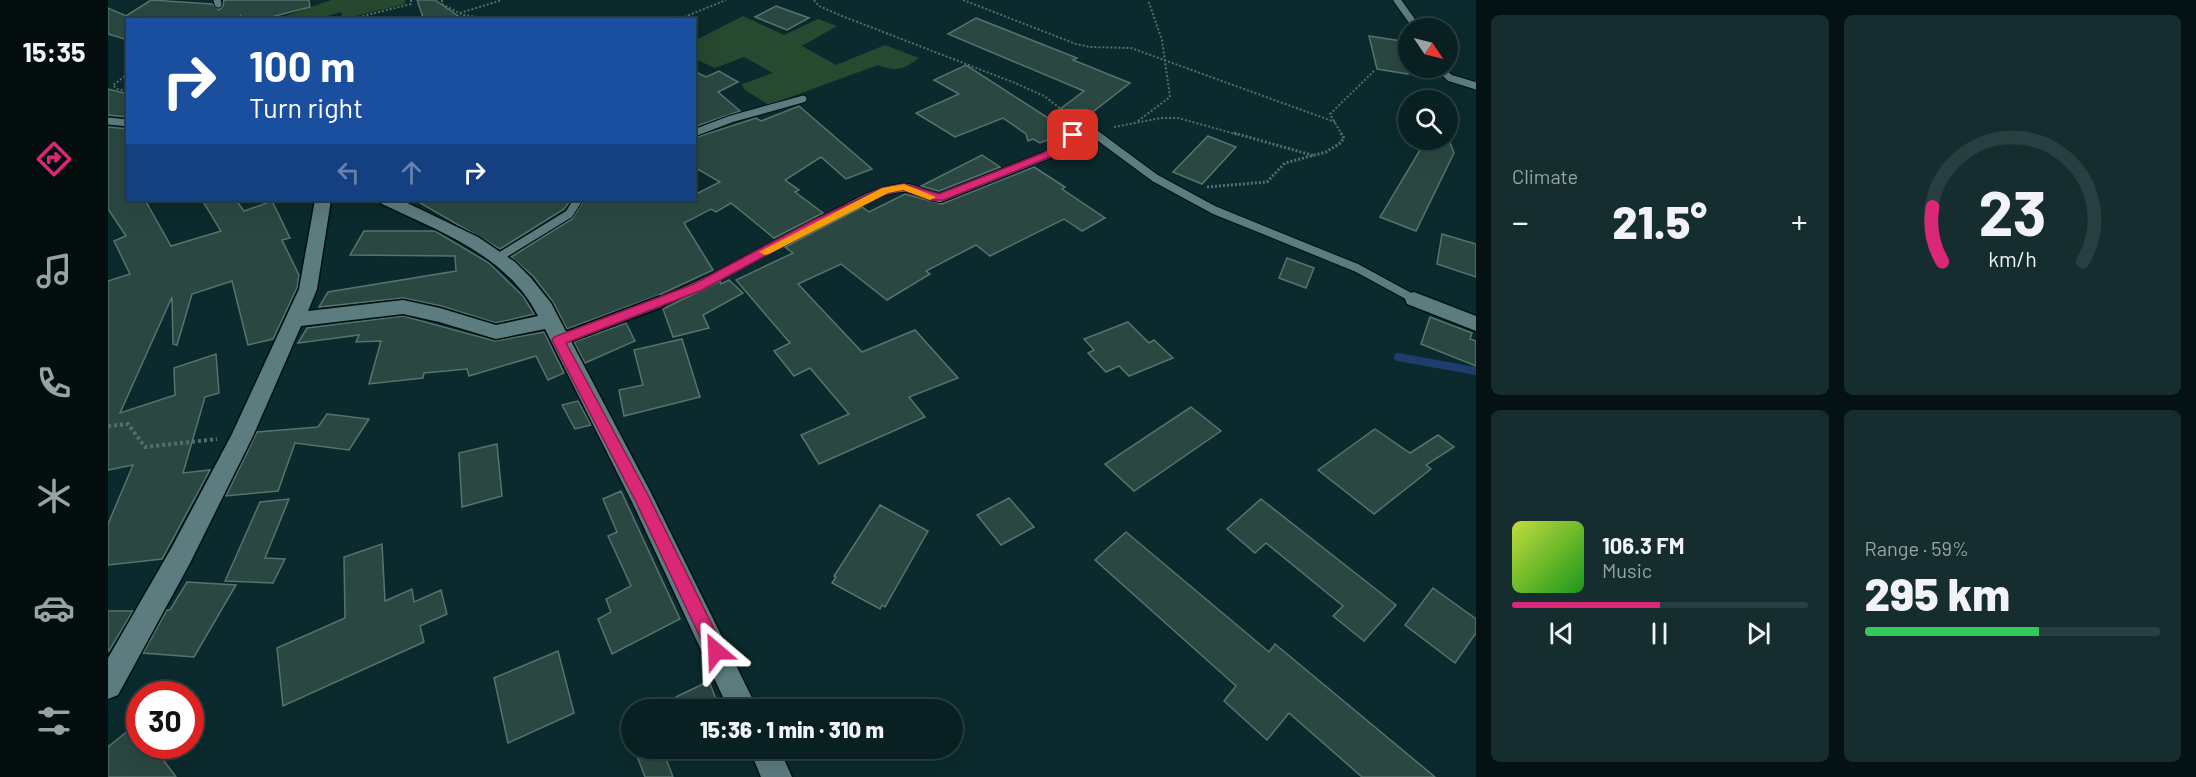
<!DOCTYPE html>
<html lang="en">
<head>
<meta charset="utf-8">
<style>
  body { margin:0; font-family:Barlow,sans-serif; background:#162d2f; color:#f1f3f6; height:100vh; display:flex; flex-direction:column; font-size:22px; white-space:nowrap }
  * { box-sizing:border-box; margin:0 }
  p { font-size:20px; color:#98a3a5 }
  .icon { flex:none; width:33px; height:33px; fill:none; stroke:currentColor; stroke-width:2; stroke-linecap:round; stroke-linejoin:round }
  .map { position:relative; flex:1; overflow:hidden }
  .side { display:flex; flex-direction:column; gap:15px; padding:15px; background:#041213; width:720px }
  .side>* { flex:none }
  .banner { position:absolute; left:18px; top:18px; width:570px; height:183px; border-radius:0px; box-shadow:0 6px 24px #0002,0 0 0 2px #293e40; background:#1a4fa0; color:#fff; overflow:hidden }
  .needle { width:39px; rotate:125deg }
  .tools { position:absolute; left:1290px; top:18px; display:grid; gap:12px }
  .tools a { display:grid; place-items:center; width:60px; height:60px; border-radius:50%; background:#082022; box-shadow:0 6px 24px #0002,0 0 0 2px #293e40; font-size:30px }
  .speed { position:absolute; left:18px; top:681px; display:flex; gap:12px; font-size:30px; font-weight:700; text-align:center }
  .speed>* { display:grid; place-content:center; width:78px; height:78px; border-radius:50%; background:#082022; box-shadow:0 6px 24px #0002,0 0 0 2px #293e40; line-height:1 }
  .speed .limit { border:9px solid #d22; background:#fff; color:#111 }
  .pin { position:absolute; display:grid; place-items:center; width:51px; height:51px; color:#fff; margin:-26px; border-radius:12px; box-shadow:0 3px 9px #0006 }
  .me { position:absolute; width:66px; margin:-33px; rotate:334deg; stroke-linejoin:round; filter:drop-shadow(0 0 4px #0008) }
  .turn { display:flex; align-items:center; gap:21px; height:126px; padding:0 24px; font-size:27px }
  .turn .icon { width:78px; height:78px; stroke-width:2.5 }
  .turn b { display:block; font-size:42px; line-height:51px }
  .lanes { display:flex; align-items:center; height:57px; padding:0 24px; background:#0003; justify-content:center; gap:30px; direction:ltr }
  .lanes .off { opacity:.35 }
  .big { font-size:45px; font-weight:800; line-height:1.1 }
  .side .widget { flex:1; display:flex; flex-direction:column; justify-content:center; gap:9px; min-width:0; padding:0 21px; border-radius:9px; background:#162d2f }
  .side .dial { align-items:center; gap:0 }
  .dial svg { height:156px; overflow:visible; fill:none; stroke:#293e40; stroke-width:7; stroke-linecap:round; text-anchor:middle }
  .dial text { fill:#f1f3f6; stroke:none }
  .song { display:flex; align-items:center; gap:18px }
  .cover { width:72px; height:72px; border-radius:9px; background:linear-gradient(135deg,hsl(70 70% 55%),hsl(120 70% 35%)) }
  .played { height:6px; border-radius:3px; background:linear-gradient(90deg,#db2777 50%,#293e40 50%) }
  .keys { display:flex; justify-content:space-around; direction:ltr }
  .heat { display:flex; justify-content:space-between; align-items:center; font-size:33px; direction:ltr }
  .charge { height:9px; border-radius:4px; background:linear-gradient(90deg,#34c759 59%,#293e40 0) }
  .side .tiles { flex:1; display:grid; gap:15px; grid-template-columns:repeat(2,1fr) }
  .trip { position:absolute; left:513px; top:699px; width:342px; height:60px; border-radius:30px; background:#082022; box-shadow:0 6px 24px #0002,0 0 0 2px #293e40; font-weight:800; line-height:60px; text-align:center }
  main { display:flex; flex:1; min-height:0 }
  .dock { display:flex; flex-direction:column; width:108px; justify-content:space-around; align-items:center; background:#030d0e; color:#98a3a5 }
  .dock .icon { width:42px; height:42px }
  .dock .selected { color:#db2777 }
  .dock b { font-size:27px; color:#f1f3f6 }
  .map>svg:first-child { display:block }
</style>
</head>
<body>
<main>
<nav class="dock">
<b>15:35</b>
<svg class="icon selected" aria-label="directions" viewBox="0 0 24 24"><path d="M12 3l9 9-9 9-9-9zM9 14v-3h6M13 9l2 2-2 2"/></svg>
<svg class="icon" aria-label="music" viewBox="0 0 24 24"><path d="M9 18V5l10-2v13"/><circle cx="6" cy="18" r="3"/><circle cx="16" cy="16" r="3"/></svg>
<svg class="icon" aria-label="phone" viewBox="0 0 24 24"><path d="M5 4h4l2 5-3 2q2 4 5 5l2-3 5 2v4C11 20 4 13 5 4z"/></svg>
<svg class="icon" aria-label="climate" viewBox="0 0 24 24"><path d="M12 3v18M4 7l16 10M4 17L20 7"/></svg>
<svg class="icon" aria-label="car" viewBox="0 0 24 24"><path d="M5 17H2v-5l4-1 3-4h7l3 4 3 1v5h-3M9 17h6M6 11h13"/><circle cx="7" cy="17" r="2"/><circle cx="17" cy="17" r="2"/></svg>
<svg class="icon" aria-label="filters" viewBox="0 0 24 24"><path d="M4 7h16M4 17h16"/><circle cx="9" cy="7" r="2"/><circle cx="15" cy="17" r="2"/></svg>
</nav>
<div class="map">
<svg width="1368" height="777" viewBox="0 0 1368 777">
  <rect width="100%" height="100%" fill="#0b2a2d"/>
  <g fill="#274930">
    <polygon points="223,0 297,0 297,4 235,19 233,12 210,19 166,20"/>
    <path d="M635,16L676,35L710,19L729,26L694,46L728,65L777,45L811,58C794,70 790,72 770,65L661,105L637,90L634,84L665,73L636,57L607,68L587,59V37L590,39Z"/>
  </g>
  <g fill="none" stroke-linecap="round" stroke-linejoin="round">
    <polyline stroke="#1e3c6c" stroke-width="8" points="1290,357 1368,371"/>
  </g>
  <g fill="#2b4741" stroke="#56746c" stroke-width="1.5">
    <polygon points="43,0 104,4 111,10 115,6 116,0 201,0 202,7 152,20 20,20 20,40 0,34 0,8 18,16"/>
    <polygon points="309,0 327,0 356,20 316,20"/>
    <polygon points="668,6 701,18 679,30 647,17"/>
    <polygon points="868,18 969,58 965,60 1022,83 978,117 952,128 957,133 932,143 925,139 920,141 918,134 895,118 847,137 808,113 851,94 826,80 858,65 940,118 976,91 840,34"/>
    <polygon points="1261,36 1300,42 1300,74 1269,69"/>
    <polygon points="586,71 598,77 611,71 630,82 610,92 632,111 586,127"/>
    <polygon points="0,89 20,94 20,117 0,115"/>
    <polygon points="691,106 764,169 738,179 713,157 677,180 691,190 687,192 715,213 666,238 623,203 608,212 603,209 576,223 605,270 551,295 459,329 445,302 425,276 403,257 464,219 476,200 586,200 586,195 612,182 586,167 586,138 648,118 653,121"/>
    <polygon points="0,127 20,129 20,200 37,200 63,246 113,231 94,200 128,200 136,211 164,201 182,238 174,240 191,275 189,288 165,339 140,345 124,281 84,294 69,345 65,344 64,297 12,413 67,395 66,368 108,354 111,393 97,397 75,473 102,470 54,559 0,565 0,524 25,465 0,470 0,281 22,274 6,241 18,236 0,209"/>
    <polygon points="1100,136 1128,147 1094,184 1065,172"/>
    <polygon points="1318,140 1341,140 1346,153 1308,231 1272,217"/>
    <polygon points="874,155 892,167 831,191 813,186"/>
    <polygon points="926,167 957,187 954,189 997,218 974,231 956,219 882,256 868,245 818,271 822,274 779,300 733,264 690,284 754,352 807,330 850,378 801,397 817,417 711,464 693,435 741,414 702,368 686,376 666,351 682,343 628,280 685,253 677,247 754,207 761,212 797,194 834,204"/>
    <polygon points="307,200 463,200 456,209 392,249"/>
    <polygon points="256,231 327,231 381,263 415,296 426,314 388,323 333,306 295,298 211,307 220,292 348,271 347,256 242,255"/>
    <polygon points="1334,234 1368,244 1368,277 1329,264"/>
    <polygon points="1179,258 1206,268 1198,288 1171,278"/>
    <polygon points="621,280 635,293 595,315 601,328 565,337 555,309 612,281 613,284"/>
    <polygon points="295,316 387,341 436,332 456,373 440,380 428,356 361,376 359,369 316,373 315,378 261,384 273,341 248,342 251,335 190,343 199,328"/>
    <polygon points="1322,317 1364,333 1362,339 1368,341 1368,366 1313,344"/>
    <polygon points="1020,322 1041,343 1046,340 1065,358 1021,376 1011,366 998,372 980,353 986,350 976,339"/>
    <polygon points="518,323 527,341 477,363 466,342"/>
    <polygon points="574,339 592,397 516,416 511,390 535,385 526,350"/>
    <polygon points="470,401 483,425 467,429 454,405"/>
    <polygon points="1083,407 1113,431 1026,491 997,464"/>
    <polygon points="219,414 261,419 241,450 187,443 170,491 118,496 149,432 210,427"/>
    <polygon points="1267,429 1302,453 1330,435 1346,447 1318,465 1323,469 1266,514 1210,470"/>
    <polygon points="389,444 394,496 354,507 351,453"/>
    <polygon points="513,491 572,619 504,654 490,619 503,612 498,599 523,586 500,536 509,532 495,499"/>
    <polygon points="901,498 926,527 893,545 869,515"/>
    <polygon points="181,499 157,558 177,559 165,583 117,581 152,502"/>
    <polygon points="1153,499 1288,605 1256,641 1225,616 1235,606 1158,543 1147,553 1119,529"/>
    <polygon points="772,505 820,531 777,607 774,605 772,609 724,583 728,577 726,576"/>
    <polygon points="1018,532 1161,652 1167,644 1327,777 1254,777 1181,713 1159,740 1116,701 1128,686 987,560"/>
    <polygon points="274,544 277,601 304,589 306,602 333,590 339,614 312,626 316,642 175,706 169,648 237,618 236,557"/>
    <polygon points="79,582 128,585 86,657 35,653 59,610 62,610"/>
    <polygon points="1325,588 1368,619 1368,633 1347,663 1297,625"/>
    <polygon points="0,611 25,611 1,651 0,651"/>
    <polygon points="450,651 466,713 400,743 386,678"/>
    <polygon points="601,681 612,710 541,710"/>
    <polygon points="32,721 32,746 45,746 68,777 0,777 0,747"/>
    <polygon points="526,748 554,748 565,777 537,777"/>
  </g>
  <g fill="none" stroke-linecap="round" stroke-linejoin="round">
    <g stroke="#001114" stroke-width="9">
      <g id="service-far2">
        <polyline points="109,0 110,4"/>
        <polyline points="1289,0 1309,28"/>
        <polyline points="1331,68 1342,78 1368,86"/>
        <polyline points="0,121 20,123"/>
        <polyline points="586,133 623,119 695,99"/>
        <polyline points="966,135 984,132 988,135"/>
      </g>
    </g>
    <g stroke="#001114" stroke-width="10">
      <g id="service-far1">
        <polyline points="986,133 1047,178 1106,210 1249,268 1306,299"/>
        <polyline points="391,257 461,214 470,200"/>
        <path d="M548,303C611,279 668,242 729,213C749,203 770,190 793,188C805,186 819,197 832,198L939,155L965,135L975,133"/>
      </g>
    </g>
    <g stroke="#001114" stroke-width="14">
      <polyline id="service" points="451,340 552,302"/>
    </g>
    <g stroke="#001114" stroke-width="3">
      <g id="minor">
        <path d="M207,200H223L209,289L200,311L295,300L332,308L388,325L430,316C400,256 331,231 274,204L272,200H293L370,237L407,262L423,278L443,303L542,491L650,710H621L525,504L437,329L388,339L331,322L295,314L193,326L145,436L82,563L10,695L0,699V658L64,547L124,434L191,289Z"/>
        <polygon points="1306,292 1368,316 1368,331 1299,304 1297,299 1299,294"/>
        <polygon points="641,748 671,748 684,777 653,777"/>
      </g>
    </g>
    <g stroke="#546e70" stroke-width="2" stroke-dasharray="2 2" stroke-linecap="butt">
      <polyline points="334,0 334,4 355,15 390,20"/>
      <polyline points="706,0 711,6 734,16 907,83 936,96 965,118"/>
      <polyline points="855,0 968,44 982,47 1023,48 1227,122"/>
      <polyline points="352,13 394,0"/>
      <polyline points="125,20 133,15"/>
      <polyline points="239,20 303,4 303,0"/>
      <polyline points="344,20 355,16"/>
      <polyline points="569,20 618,0"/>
      <polyline points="20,74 5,85 9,89 20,91"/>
      <polyline points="1030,121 1062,97 1054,40 1040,0"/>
      <polyline points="1006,127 1053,118 1070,118 1131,135"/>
      <polyline points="1234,135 1222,114 1266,71"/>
    </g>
    <g stroke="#546e70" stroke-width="3" stroke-dasharray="2 2" stroke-linecap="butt">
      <polyline points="1126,133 1207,156"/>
      <polyline points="1099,187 1159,182 1177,163 1218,152 1231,144 1236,138 1233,133"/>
    </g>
    <polyline stroke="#546e70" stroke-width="4" stroke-dasharray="3 3" stroke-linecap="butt" points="0,426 20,424 37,447 109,439"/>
    <use href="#service-far2" stroke="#5c7c7f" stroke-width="7"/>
    <use href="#service-far1" stroke="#5c7c7f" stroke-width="8"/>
    <use href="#service" stroke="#5c7c7f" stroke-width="10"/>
    <use href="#minor" fill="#5c7c7f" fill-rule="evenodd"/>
  </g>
  <polygon fill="#db2777" stroke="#8e194d" stroke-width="1.5" points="965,132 970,135 969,137 942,157 836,200 822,200 795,190 780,193 710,227 594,290 458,343 539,493 614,645 617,651 614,658 608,660 602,658 528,502 444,340 446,337 586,284 702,222 774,188 796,184 831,194 935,153"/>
  <polygon fill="#f59e0b" points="796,184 828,197 822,200 795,190 780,193 661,254 657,255 651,252 774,188"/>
</svg>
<div class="tools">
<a><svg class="needle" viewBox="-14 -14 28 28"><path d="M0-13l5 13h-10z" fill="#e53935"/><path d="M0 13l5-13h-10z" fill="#98a3a5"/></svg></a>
<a><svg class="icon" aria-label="search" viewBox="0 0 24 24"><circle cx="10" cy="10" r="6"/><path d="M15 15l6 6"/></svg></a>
</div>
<div class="speed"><div class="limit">30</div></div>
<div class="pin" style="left:965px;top:135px;background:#d93025"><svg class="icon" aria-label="arrive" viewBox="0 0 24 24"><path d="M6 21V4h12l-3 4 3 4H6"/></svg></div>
<svg class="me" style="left:608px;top:651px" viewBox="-20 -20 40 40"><path d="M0-17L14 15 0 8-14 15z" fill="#db2777" stroke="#fff" stroke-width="4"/></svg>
<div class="trip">15:36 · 1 min · 310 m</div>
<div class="banner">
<div class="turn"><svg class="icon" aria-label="right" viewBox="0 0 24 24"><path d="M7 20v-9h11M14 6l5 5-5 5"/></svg><div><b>100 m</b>Turn right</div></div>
<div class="lanes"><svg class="icon off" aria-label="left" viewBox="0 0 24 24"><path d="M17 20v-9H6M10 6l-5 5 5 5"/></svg><svg class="icon off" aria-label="ahead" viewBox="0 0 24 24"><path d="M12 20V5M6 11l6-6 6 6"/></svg><svg class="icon" aria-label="right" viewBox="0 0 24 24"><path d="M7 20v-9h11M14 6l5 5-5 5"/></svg></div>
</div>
</div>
<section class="side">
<div class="tiles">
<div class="widget"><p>Climate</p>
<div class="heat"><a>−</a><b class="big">21.5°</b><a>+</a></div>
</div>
<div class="widget dial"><svg viewBox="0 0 100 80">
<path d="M14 69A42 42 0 1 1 86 69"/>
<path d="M14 69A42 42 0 0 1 9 41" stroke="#db2777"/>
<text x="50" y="56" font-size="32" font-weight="700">23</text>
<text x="50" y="72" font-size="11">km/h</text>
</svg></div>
<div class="widget">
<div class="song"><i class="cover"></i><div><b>106.3 FM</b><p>Music</p></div></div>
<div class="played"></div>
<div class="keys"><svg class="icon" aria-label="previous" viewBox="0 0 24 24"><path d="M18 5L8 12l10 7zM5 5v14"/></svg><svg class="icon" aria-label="pause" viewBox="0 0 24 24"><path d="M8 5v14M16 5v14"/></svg><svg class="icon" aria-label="next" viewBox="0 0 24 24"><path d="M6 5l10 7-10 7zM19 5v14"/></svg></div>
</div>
<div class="widget"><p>Range · 59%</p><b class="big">295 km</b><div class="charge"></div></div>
</div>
</section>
</main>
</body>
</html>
